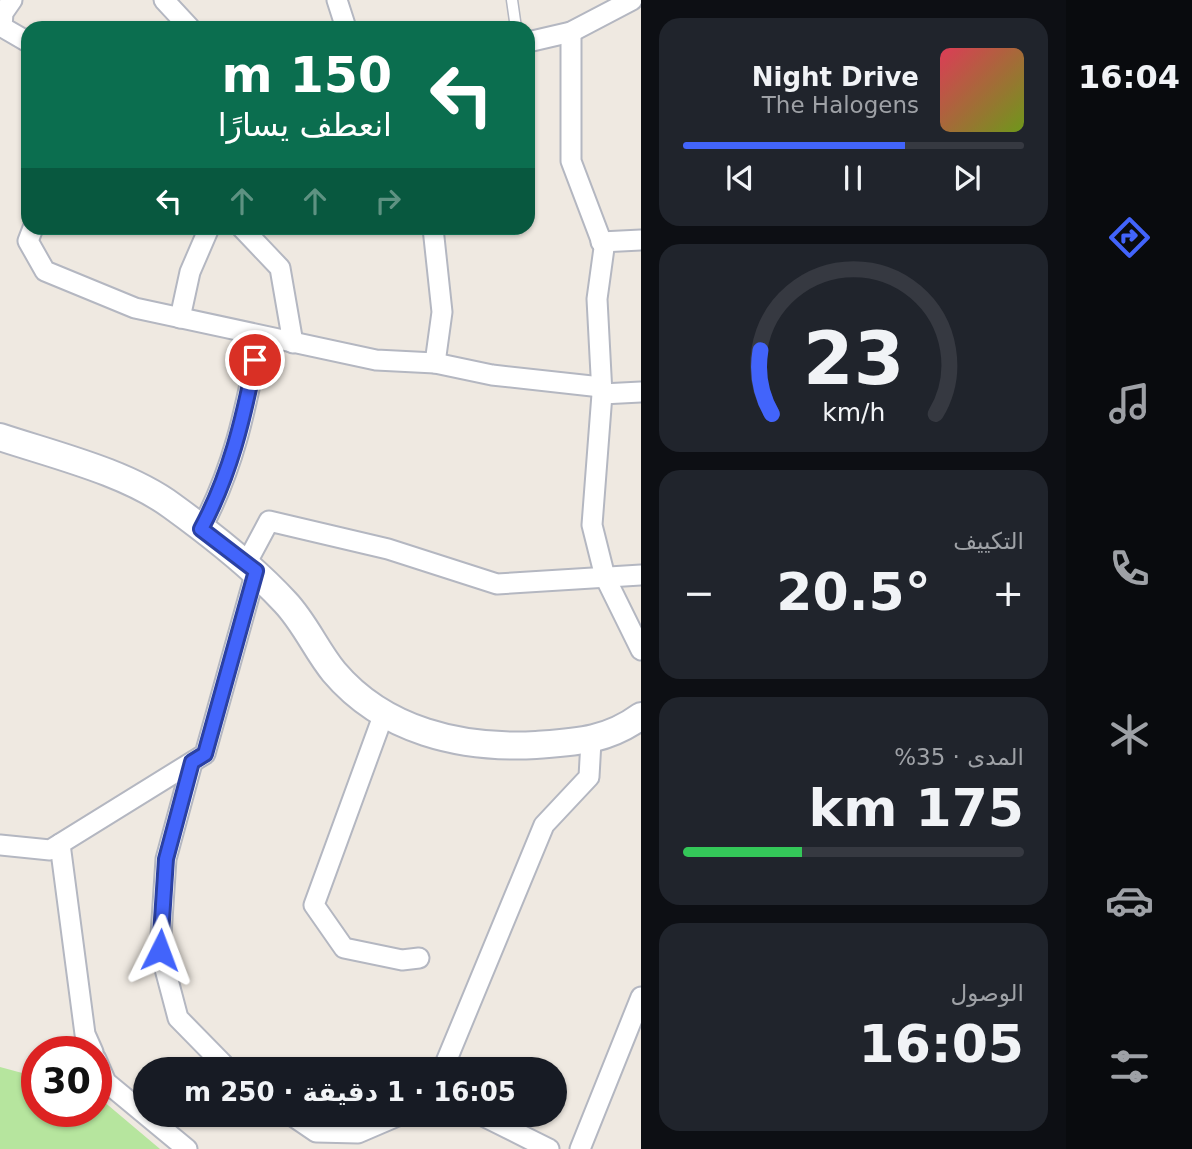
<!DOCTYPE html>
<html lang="ar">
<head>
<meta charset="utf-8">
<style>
  body { margin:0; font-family:"DejaVu Sans",Vazirmatn,sans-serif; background:#20242c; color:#f1f3f6; direction:rtl; height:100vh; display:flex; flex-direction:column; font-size:26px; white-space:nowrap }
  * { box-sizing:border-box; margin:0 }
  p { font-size:23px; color:#9ea1a6 }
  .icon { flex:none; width:38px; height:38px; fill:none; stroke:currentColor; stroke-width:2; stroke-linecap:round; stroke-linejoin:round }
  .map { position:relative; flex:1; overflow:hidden; direction:ltr }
  .drawer { display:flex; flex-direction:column; gap:18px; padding:18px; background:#0d0f14; width:425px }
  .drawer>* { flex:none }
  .banner { position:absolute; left:21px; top:21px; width:514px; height:214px; border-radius:21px; box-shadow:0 2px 5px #0004; direction:rtl; background:#0b6e4f; color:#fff; overflow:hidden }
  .speed { position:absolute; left:21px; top:1036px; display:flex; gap:14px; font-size:35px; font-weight:700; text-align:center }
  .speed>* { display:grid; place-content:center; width:91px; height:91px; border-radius:50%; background:#171b24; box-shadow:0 2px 5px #0004; line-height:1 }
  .speed .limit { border:10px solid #d22; background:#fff; color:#111 }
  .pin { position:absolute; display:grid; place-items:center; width:60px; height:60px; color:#fff; margin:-30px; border:4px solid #fff; border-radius:50%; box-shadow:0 2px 7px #0007 }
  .me { position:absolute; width:77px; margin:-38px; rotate:3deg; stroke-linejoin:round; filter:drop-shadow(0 0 5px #0008) }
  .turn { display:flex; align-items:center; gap:24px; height:147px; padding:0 28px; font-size:32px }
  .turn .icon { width:91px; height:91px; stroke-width:2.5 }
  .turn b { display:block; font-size:49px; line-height:60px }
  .lanes { display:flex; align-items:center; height:66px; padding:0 28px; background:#0003; justify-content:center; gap:35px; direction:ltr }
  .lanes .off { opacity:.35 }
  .big { font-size:52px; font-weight:800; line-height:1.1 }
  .drawer .tile { flex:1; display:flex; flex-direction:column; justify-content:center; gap:10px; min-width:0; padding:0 24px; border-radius:21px; background:#20242c }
  .drawer .dial { align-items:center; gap:0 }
  .dial svg { height:182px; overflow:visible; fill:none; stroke:#363941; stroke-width:7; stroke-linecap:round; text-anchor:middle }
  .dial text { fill:#f1f3f6; stroke:none }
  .song { display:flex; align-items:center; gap:21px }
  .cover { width:84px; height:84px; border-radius:10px; background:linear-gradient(135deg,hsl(350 70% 55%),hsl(80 70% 35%)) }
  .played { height:7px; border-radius:4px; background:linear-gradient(90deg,#4264fb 65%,#363941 65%) }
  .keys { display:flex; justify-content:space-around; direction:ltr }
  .heat { display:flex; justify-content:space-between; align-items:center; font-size:38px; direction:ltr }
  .charge { height:10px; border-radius:5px; background:linear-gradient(90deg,#34c759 35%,#363941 0) }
  .trip { position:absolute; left:133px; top:1057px; width:434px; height:70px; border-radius:35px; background:#171b24; box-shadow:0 2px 5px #0004; font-weight:800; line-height:70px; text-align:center; direction:rtl }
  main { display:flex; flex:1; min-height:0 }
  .menu { display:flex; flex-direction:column; width:126px; justify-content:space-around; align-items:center; background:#090b0e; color:#9ea1a6 }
  .menu .icon { width:49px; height:49px }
  .menu .active { color:#4264fb }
  .menu b { font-size:32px; color:#f1f3f6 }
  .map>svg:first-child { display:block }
</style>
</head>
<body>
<main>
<nav class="menu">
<b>16:04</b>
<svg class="icon active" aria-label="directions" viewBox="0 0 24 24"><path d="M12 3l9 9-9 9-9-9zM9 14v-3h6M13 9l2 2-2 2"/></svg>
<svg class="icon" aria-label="music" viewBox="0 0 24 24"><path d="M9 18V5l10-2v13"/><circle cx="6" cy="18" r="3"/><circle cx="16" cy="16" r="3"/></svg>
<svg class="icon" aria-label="phone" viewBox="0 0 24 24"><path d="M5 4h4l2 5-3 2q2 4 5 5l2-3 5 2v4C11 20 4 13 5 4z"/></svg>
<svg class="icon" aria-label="climate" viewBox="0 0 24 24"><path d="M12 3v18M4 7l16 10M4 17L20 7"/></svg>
<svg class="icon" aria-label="car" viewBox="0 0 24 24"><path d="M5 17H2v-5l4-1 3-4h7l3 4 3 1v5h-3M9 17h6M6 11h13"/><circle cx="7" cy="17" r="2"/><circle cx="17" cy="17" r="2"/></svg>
<svg class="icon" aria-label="filters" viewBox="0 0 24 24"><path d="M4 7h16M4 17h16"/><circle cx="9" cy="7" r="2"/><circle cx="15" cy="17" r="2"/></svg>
</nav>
<section class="drawer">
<div class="tile">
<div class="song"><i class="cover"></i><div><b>Night Drive</b><p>The Halogens</p></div></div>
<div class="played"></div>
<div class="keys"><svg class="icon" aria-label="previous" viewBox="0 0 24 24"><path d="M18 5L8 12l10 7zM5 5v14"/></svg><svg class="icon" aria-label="pause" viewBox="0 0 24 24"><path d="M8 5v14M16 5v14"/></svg><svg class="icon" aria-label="next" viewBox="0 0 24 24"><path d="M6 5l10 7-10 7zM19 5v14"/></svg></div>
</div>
<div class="tile dial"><svg viewBox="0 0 100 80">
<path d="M14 69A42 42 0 1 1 86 69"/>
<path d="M14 69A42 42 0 0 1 9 41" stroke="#4264fb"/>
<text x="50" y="56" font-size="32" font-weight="700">23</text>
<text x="50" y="72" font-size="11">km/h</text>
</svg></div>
<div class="tile"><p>التكييف</p>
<div class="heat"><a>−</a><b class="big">20.5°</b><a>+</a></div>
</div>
<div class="tile"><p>المدى · 35%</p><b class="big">175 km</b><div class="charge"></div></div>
<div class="tile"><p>الوصول</p><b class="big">16:05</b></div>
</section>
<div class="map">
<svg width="641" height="1149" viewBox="0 0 641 1149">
  <rect width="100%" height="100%" fill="#efe9e1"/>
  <polygon fill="#b6e59e" points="0,1067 37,1077 37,1111 96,1111 96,1095 160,1149 0,1149"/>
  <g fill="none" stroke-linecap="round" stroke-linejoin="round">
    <g stroke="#b4b7c1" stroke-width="13">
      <polyline id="lane" points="512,0 516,28"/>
    </g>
    <g stroke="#b4b7c1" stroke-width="23">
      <g id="street">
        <polyline points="12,0 3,13 2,27 28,42"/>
        <polyline points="164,0 190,28"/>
        <polyline points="337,0 346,28"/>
        <polyline points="571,32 571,161 604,248 597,299 602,394 592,525 605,577 641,650"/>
        <polyline points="528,42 571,32 632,0"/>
        <polyline points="33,228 28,241 45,271 135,308 376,360 435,363 492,375 601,387"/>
        <polyline points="242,228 280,268 293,343"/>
        <polyline points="433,228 442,312 435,363"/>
        <polyline points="601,242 641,240"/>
        <polyline points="180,318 190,272 209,228"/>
        <polyline points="602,394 641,392"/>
        <path d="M201,529C235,466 246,406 260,336"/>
        <polyline points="246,564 269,521 388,549 497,584 641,575"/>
        <polyline points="383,716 314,905 344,948 402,960 419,958"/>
        <polyline points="192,763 166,859 160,950 178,1018 228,1069"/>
        <polyline points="60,844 85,1034 93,1052"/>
        <polyline points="0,845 50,850 205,754 256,571"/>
        <polyline points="96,1059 106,1082 187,1149"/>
        <polyline points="443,1069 544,825 589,777 591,741"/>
        <polyline points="291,1115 316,1132 358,1133 400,1115"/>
        <polyline points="481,1115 549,1149"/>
        <polyline points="580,1149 641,997"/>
      </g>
    </g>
    <g stroke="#b4b7c1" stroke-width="30">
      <path id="secondary" d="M0,437C54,455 126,472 172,506C212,535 252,566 285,602C305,623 316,650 334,672C384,731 461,749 536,745C576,742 607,741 641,716"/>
    </g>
    <use href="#lane" stroke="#fff" stroke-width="10"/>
    <use href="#street" stroke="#fff" stroke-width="19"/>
    <use href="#secondary" stroke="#fff" stroke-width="26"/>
  </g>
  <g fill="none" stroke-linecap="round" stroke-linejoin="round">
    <g stroke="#2b41a3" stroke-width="18">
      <path id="route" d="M160,950L166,859L192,762L205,754L256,571L201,529C230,475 243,420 255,360"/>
    </g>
    <use href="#route" stroke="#4264fb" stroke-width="12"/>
  </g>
</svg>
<div class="speed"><div class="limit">30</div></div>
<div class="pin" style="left:255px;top:360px;background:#d93025"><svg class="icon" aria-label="arrive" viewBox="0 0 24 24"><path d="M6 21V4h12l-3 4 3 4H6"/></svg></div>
<svg class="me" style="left:160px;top:950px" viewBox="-20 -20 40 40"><path d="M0-17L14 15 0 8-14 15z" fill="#4264fb" stroke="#fff" stroke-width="4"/></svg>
<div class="trip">16:05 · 1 دقيقة · 250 m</div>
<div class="banner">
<div class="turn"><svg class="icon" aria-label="left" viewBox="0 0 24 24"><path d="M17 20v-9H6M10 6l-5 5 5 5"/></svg><div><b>150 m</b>انعطف يسارًا</div></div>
<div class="lanes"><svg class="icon" aria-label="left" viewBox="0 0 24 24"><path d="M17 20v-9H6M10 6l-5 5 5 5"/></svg><svg class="icon off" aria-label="ahead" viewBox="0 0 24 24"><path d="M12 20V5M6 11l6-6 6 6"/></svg><svg class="icon off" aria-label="ahead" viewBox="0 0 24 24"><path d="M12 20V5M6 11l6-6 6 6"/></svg><svg class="icon off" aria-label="right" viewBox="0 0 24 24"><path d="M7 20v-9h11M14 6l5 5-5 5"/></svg></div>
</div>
</div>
</main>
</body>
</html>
